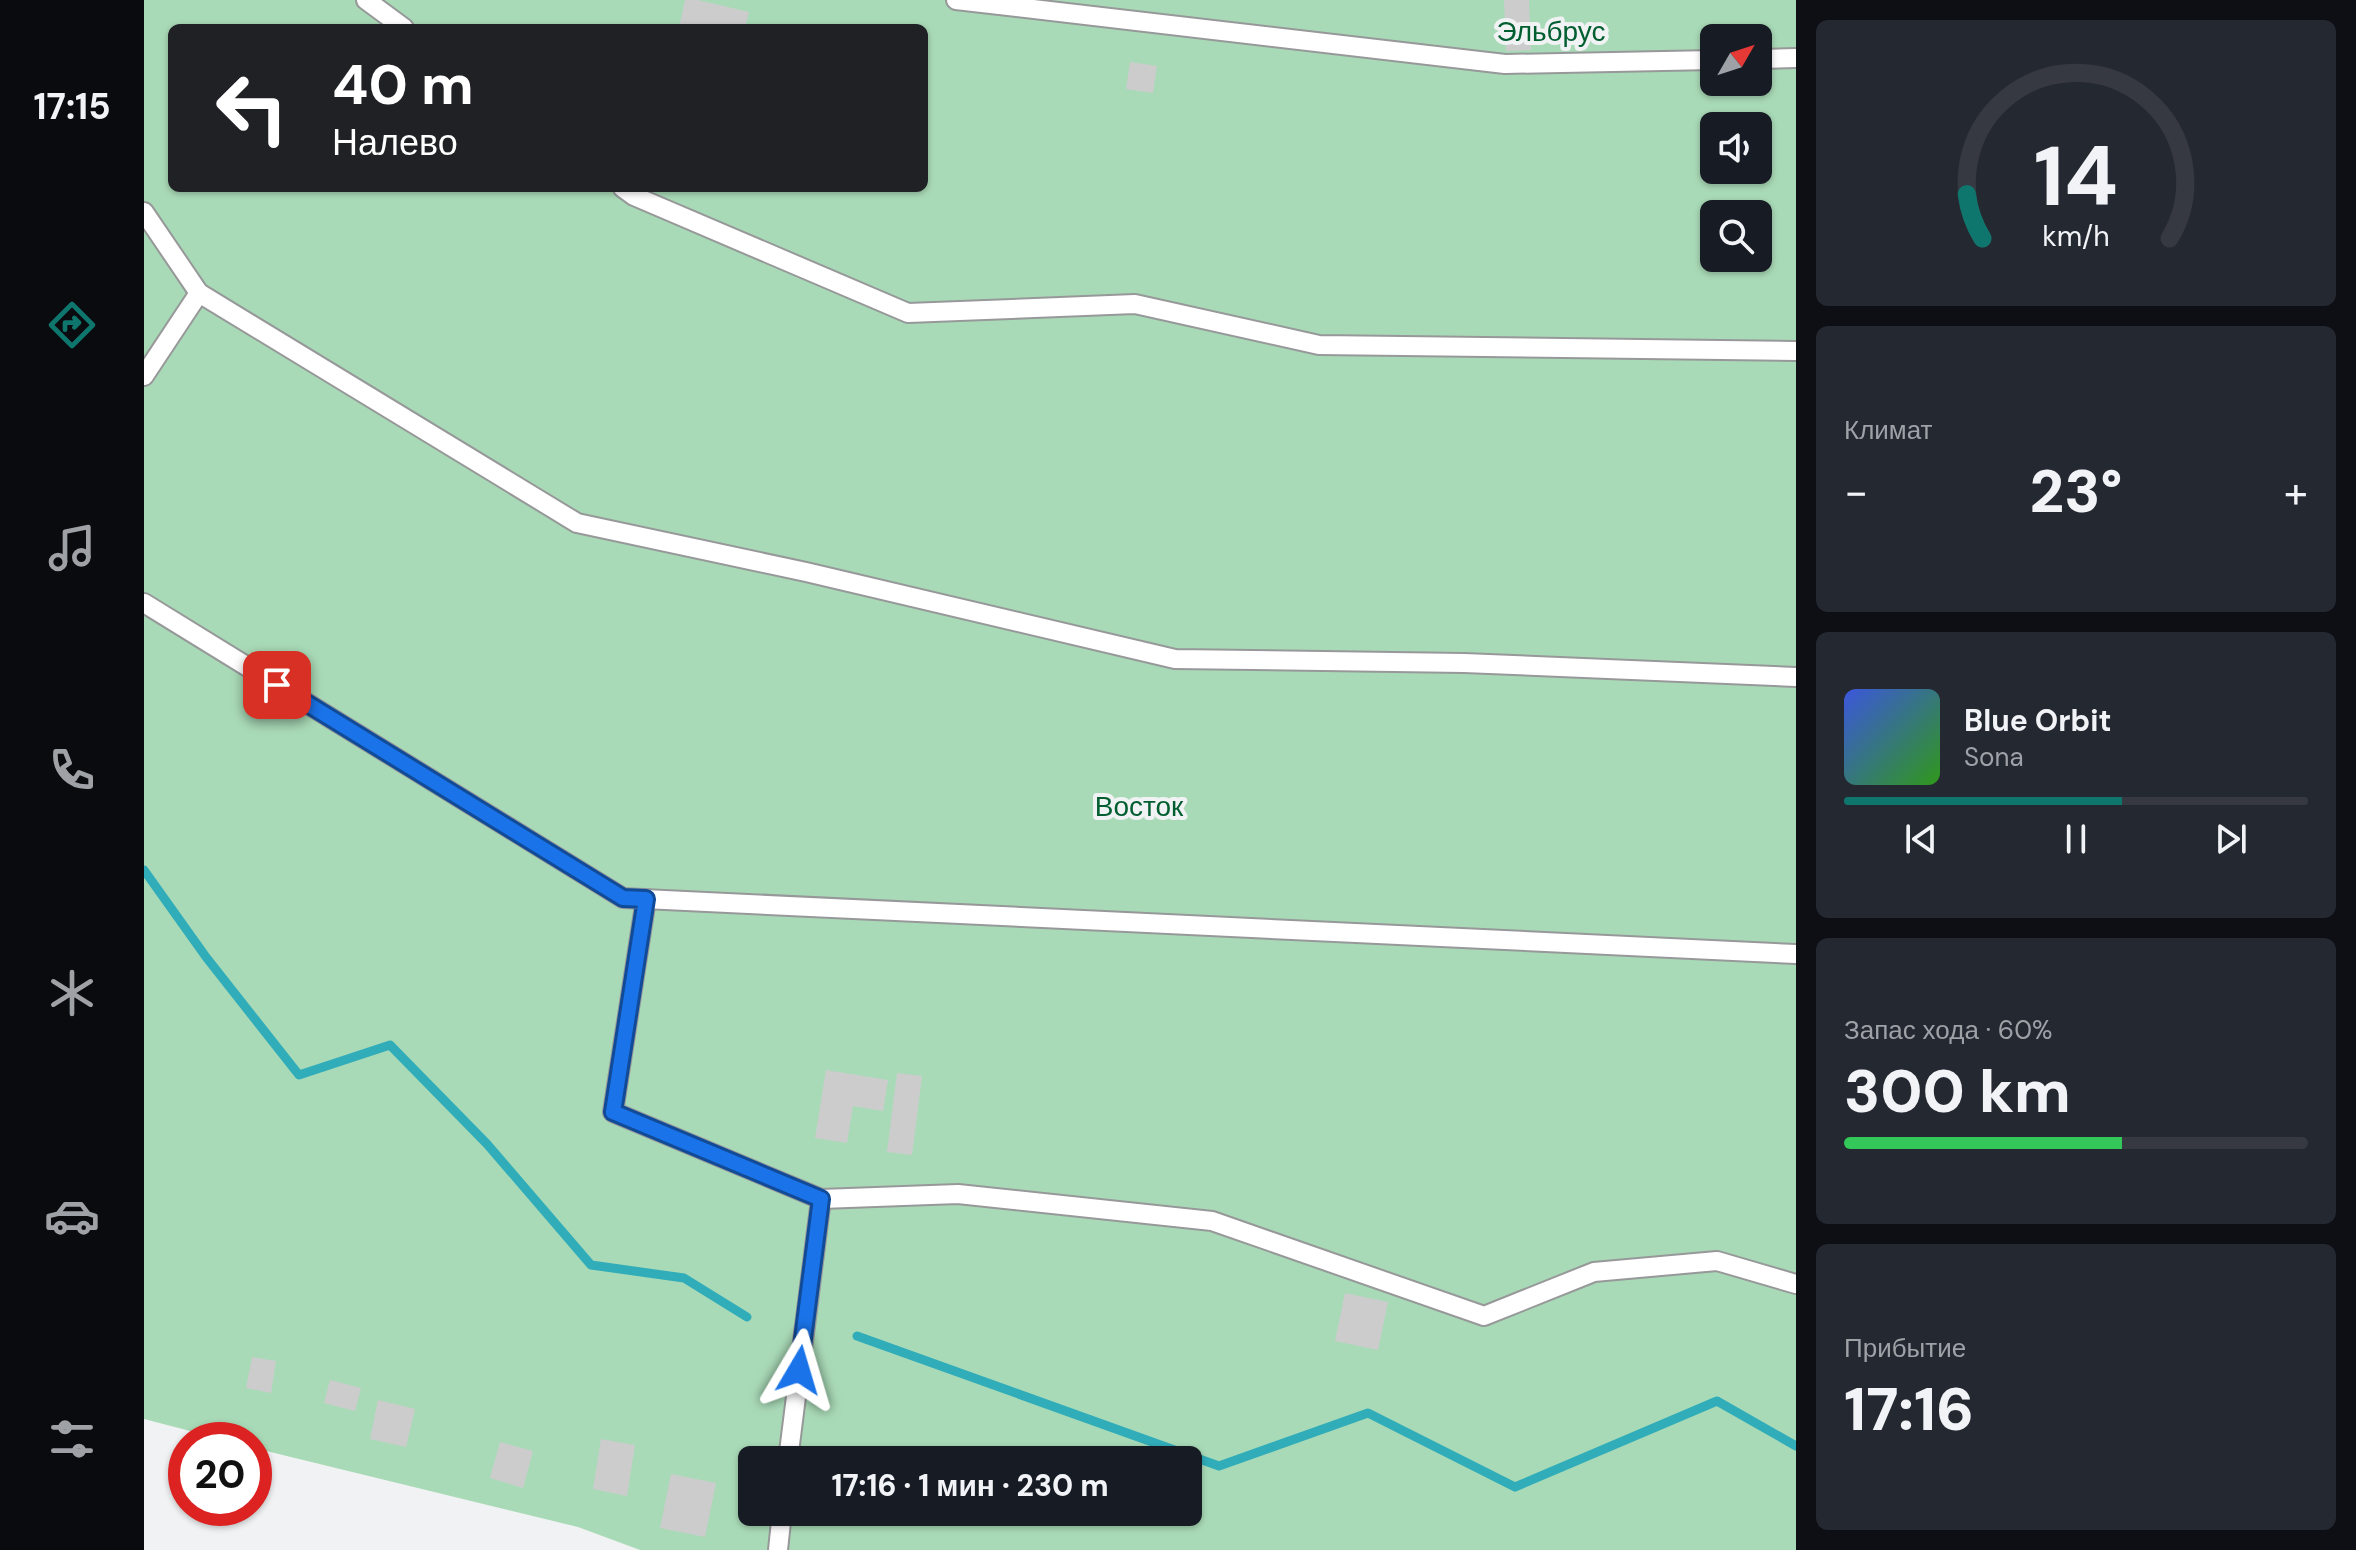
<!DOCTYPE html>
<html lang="ru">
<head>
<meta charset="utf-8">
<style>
  body { margin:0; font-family:"DM Sans",sans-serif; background:#242831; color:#f1f3f6; height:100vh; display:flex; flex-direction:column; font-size:30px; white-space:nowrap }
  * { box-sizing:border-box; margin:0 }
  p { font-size:26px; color:#9ea1a6 }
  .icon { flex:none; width:44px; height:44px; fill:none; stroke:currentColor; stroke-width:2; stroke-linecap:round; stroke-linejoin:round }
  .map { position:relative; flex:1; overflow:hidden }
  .panel { display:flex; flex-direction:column; gap:20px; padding:20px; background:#0d0f14; width:560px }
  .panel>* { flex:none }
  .top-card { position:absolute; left:24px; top:24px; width:760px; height:168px; border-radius:12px; box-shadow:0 2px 6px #0004; background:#202124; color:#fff; overflow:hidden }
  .needle { width:52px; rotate:51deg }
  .tools { position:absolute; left:1556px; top:24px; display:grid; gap:16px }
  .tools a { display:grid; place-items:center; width:72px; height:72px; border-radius:12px; background:#171b24; box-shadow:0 2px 6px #0004; font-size:40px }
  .speed { position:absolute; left:24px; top:1422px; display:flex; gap:16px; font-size:40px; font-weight:700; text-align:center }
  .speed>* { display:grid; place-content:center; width:104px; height:104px; border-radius:50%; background:#171b24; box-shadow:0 2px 6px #0004; line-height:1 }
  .speed .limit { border:12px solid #d22; background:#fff; color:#111 }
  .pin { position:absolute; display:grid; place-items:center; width:68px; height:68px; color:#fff; margin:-34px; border-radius:16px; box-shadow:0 4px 12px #0006 }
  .me { position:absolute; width:88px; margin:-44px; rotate:7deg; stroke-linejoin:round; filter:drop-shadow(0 0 6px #0008) }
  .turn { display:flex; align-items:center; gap:28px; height:168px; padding:0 32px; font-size:36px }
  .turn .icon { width:104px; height:104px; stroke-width:2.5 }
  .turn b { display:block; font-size:56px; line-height:68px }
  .big { font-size:60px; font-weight:800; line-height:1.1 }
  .panel .widget { flex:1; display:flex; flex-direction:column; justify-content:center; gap:12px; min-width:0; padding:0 28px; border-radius:12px; background:#242831 }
  .panel .dial { align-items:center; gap:0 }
  .dial svg { height:208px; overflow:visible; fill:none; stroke:#363941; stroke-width:7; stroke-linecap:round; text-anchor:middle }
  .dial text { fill:#f1f3f6; stroke:none }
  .song { display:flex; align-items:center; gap:24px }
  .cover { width:96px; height:96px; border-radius:12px; background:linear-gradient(135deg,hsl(230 70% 55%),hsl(110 70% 35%)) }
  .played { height:8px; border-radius:4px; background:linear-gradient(90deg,#0f766e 60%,#363941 60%) }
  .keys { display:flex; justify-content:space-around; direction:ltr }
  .heat { display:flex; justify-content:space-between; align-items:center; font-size:44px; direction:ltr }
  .charge { height:12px; border-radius:6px; background:linear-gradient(90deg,#34c759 60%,#363941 0) }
  .trip { position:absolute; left:594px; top:1446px; width:464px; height:80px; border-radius:12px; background:#171b24; box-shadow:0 2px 6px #0004; font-weight:800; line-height:80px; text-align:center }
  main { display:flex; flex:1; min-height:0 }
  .tabs { display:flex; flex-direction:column; width:144px; justify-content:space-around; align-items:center; background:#090b0e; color:#9ea1a6 }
  .tabs .icon { width:56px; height:56px }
  .tabs .selected { color:#0f766e }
  .tabs b { font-size:36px; color:#f1f3f6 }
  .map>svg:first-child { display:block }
</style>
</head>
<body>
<main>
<nav class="tabs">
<b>17:15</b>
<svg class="icon selected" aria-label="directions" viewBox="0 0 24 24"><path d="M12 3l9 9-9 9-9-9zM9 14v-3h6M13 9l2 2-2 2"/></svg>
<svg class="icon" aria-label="music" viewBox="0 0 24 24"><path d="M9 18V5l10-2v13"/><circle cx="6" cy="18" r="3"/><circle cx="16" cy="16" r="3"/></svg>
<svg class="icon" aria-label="phone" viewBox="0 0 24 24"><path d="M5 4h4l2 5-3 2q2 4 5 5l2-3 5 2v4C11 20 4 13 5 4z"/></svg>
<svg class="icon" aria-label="climate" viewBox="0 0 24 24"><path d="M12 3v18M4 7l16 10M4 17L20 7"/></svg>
<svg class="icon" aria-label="car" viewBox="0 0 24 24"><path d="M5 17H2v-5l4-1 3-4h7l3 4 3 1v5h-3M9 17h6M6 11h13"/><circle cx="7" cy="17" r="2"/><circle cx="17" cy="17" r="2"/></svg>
<svg class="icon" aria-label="filters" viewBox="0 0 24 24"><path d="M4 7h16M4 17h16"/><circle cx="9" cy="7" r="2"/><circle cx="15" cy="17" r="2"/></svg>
</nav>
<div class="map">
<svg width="1652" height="1550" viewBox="0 0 1652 1550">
  <rect width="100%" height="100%" fill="#f1f2f3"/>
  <path fill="#a9dab7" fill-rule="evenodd" d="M0,0H1652V1550H496L434,1527L110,1448V1440H81L0,1419ZM28,28H780V188H28ZM1570,38H1614V82H1570ZM1570,126H1614V170H1570ZM1570,214H1614V258H1570ZM608,1460H1044V1512H608Z"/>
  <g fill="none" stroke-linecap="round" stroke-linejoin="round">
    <g stroke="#31adba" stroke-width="9">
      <polyline points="0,870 62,957 155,1075 246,1045 343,1144 447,1265 540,1278 603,1317"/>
      <polyline points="713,1336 1075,1466 1224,1413 1371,1487 1573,1401 1652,1446"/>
    </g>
  </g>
  <g fill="#cccccd">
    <polygon points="541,0 554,0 605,12 601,28 535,28"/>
    <polygon points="1360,0 1385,0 1387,50 1362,51"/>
    <polygon points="986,62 1013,66 1009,93 982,89"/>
    <polygon points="682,1070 744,1080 739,1111 709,1106 703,1143 671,1138"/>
    <polygon points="753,1073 778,1076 768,1155 743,1152"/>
    <polygon points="1201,1293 1244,1302 1234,1350 1191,1341"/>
    <polygon points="108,1357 132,1361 127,1393 102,1388"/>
    <polygon points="186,1380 217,1388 211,1411 180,1403"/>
    <polygon points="234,1400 271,1409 262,1447 226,1439"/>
    <polygon points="457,1439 491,1445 483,1496 449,1489"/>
    <polygon points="356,1442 389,1451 379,1488 346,1478"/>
    <polygon points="527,1474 572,1483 561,1537 516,1528"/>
  </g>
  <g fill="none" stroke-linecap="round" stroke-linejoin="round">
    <g stroke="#979899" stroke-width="22">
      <g id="service">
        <polyline points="222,0 260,28"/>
        <polyline points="812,0 1361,64 1570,60"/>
        <polyline points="1614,59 1652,58"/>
        <polyline points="479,188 490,196 764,313 991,304 1175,345 1652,351"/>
        <polyline points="0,212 55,293"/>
        <polyline points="0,376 55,293 433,523 662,572 1031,659 1320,663 1652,677"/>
        <polyline points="0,603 479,898 1652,954"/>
        <polyline points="502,899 469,1112 677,1199"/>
        <polyline points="644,1460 677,1199 814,1194 1068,1221 1340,1316 1450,1272 1573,1261 1652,1284"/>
        <polyline points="634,1550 638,1512"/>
      </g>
    </g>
    <use href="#service" stroke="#fff" stroke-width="18"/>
  </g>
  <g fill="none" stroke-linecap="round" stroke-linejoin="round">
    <g stroke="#114b97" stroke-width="20">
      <polyline id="route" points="133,685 479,898 502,899 469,1112 677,1199 655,1370"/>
    </g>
    <use href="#route" stroke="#1a73e8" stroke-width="14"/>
  </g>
  <g text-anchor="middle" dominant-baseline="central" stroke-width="8" stroke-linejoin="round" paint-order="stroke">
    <g font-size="28" fill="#005e30" stroke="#f1f2f3">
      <text x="1407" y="31">Эльбрус</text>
      <text x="995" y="806">Восток</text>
    </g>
  </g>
</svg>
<div class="tools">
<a><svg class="needle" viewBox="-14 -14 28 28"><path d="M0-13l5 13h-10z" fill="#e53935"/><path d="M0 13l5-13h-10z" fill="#9ea1a6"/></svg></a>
<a><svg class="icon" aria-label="sound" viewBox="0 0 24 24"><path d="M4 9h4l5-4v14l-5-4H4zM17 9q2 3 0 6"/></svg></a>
<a><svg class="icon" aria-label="search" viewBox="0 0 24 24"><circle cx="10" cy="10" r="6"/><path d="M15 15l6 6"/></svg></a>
</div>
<div class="speed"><div class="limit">20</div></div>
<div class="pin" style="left:133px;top:685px;background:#d93025"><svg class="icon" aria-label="arrive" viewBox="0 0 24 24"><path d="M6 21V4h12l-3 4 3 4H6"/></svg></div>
<svg class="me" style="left:655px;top:1370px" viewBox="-20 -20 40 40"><path d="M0-17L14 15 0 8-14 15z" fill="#1a73e8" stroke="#fff" stroke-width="4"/></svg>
<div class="trip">17:16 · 1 мин · 230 m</div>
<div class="top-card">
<div class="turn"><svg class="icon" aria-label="left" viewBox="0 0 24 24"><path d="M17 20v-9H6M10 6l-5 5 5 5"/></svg><div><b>40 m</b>Налево</div></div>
</div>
</div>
<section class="panel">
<div class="widget dial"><svg viewBox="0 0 100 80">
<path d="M14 69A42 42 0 1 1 86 69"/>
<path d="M14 69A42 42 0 0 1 8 52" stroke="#0f766e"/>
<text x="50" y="56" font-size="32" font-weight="700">14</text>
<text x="50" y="72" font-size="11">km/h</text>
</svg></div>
<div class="widget"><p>Климат</p>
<div class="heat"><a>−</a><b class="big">23°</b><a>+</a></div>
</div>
<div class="widget">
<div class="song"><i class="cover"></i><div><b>Blue Orbit</b><p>Sona</p></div></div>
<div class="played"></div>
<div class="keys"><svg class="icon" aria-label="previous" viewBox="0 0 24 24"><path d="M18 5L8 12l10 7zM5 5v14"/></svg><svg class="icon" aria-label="pause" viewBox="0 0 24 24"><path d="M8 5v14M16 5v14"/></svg><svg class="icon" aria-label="next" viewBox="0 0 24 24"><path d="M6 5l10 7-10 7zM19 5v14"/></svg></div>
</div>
<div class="widget"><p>Запас хода · 60%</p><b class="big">300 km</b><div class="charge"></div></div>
<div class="widget"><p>Прибытие</p><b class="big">17:16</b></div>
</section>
</main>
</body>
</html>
